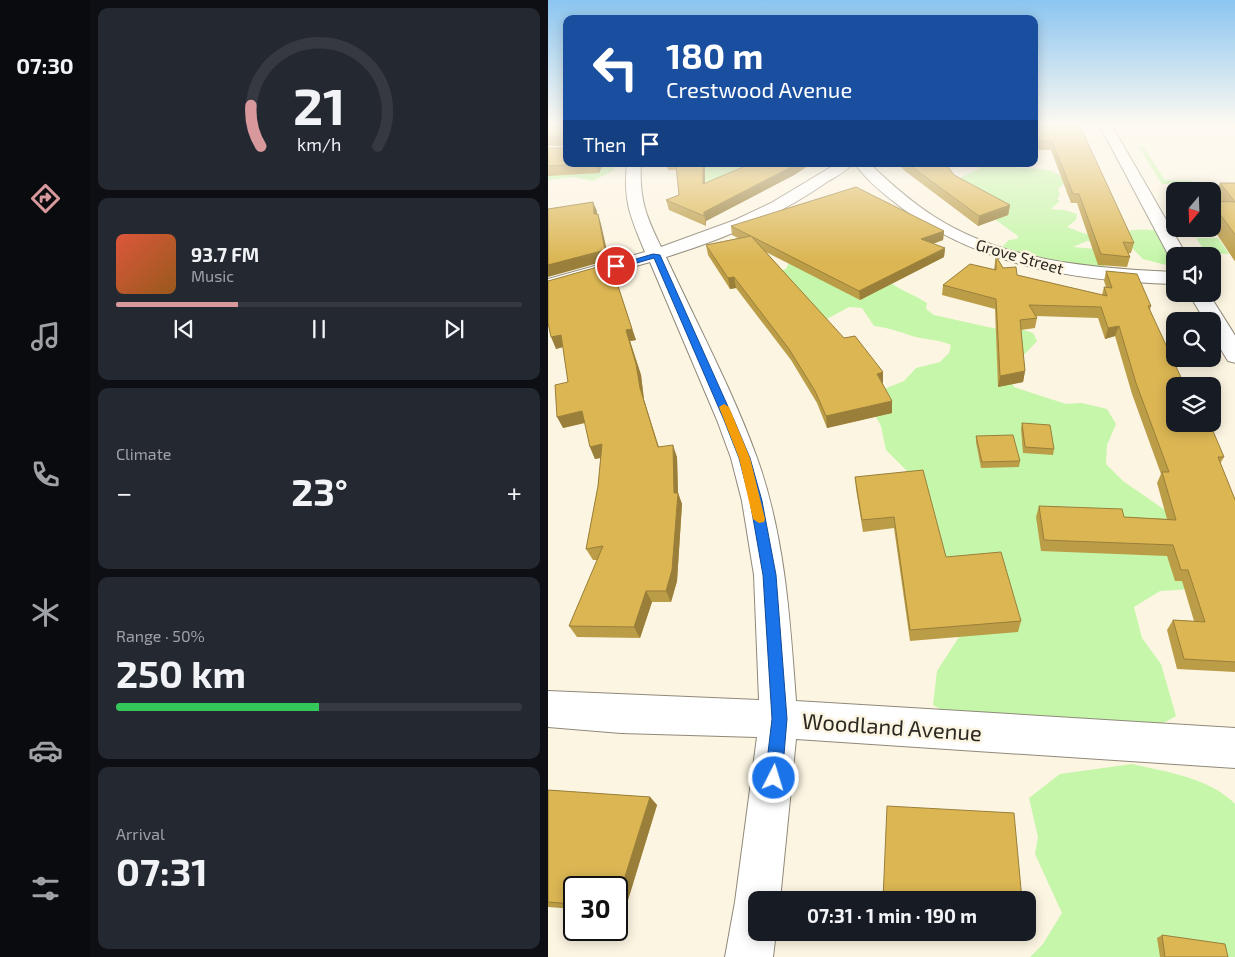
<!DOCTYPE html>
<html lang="en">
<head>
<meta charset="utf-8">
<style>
  body { margin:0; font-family:"Exo 2",sans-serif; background:#242831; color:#f1f3f6; height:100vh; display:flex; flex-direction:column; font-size:19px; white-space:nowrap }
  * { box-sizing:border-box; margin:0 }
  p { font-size:16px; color:#9ea1a6 }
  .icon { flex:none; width:28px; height:28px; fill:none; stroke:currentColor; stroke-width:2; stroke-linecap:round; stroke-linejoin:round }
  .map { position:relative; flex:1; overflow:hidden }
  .panel { display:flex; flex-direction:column; gap:8px; padding:8px; background:#0d0f14; width:458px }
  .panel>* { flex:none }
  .guide { position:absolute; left:15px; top:15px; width:475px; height:152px; border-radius:10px; box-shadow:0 2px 12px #0003; background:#1a4fa0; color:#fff; overflow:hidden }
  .needle { width:32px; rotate:199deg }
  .controls { position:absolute; left:618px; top:182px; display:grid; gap:10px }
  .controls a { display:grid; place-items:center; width:55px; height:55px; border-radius:10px; background:#171b24; box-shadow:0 2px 12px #0003; font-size:25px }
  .speed { position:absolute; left:15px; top:876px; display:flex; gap:10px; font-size:25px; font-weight:700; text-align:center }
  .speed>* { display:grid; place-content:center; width:65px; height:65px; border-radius:50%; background:#171b24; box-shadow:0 2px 12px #0003; line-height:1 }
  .speed .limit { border:2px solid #111; border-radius:8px; background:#fff; color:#111 }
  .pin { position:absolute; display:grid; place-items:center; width:42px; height:42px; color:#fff; margin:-21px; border:2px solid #fff; border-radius:50%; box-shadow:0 1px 5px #0007 }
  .me { position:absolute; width:55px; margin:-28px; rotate:5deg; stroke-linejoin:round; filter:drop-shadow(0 0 4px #0008) }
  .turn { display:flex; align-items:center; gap:18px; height:105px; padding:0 20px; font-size:22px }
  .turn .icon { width:65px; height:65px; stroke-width:2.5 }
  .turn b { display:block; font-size:35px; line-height:42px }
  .then { display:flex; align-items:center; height:48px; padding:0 20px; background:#0003; gap:10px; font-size:19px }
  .big { font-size:38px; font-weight:700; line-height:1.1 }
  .panel .tile { flex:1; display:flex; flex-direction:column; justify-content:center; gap:8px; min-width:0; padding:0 18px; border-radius:10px; background:#242831 }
  .panel .dial { align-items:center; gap:0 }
  .dial svg { height:130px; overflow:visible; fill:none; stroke:#363941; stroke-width:7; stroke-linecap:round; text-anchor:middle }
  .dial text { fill:#f1f3f6; stroke:none }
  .song { display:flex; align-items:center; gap:15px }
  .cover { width:60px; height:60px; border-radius:8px; background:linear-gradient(135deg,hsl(10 70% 55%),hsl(30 70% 35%)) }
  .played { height:5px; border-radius:2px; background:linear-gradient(90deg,#d8999c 30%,#363941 30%) }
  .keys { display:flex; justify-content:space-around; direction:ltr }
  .heat { display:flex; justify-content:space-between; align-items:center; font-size:28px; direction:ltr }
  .charge { height:8px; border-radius:4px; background:linear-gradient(90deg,#34c759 50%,#363941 0) }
  .trip { position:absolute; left:200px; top:891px; width:288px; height:50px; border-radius:10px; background:#171b24; box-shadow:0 2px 12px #0003; font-weight:700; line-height:50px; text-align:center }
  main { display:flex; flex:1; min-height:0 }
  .dock { display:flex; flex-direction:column; width:90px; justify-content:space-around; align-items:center; background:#090b0e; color:#9ea1a6 }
  .dock .icon { width:35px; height:35px }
  .dock .active { color:#d8999c }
  .dock b { font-size:22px; color:#f1f3f6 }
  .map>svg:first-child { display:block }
</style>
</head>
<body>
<main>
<nav class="dock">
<b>07:30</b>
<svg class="icon active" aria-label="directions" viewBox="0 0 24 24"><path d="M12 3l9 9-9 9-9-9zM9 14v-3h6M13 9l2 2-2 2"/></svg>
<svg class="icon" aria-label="music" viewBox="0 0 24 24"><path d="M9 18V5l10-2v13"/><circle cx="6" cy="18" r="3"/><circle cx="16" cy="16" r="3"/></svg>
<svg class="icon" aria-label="phone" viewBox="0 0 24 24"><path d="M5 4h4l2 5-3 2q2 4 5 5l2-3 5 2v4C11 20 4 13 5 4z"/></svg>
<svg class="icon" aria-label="climate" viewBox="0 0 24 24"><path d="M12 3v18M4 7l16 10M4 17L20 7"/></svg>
<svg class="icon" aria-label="car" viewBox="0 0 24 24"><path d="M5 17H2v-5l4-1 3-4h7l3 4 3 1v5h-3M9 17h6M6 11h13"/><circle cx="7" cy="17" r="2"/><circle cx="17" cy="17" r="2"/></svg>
<svg class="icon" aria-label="filters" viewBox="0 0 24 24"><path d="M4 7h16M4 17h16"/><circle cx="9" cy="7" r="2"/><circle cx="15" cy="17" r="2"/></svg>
</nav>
<section class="panel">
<div class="tile dial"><svg viewBox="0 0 100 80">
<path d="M14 69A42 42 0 1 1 86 69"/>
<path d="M14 69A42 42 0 0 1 8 44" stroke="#d8999c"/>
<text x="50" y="56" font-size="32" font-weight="700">21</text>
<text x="50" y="72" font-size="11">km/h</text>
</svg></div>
<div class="tile">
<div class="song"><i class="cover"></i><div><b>93.7 FM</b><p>Music</p></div></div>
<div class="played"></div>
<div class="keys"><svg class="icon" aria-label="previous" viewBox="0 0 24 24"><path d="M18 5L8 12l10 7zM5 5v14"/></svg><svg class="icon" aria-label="pause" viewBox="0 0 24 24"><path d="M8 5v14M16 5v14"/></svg><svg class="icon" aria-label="next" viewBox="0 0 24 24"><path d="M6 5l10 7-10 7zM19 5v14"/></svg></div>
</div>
<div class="tile"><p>Climate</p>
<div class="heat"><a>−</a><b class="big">23°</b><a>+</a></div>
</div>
<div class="tile"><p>Range · 50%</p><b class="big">250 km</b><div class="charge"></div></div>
<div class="tile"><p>Arrival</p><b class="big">07:31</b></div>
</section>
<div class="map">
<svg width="688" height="957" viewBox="0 0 688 957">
  <rect width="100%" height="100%" fill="#fcf5e2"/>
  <g fill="#c6f6aa">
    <polygon points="590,146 595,146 617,180 645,181 647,184 614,184"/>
    <polygon points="0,159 19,164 69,164 64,168 68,169 45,181 25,177 0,180"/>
    <polygon points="151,164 217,164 169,184 151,179"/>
    <path d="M424,164H475L467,167C484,170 502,165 516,179V184L510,189L512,195L509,199L512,201L503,209L516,210L529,214L528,220L519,227C528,230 537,235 546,235C569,235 591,225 613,232L627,255L625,263L618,265L595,259L585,249L574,244L539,241L525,247L548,249L557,262L555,265L559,267L556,272L488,256L477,258L455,252V246L461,240L469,239L470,236L445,218L407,180L431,169V166Z"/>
    <polygon points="648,238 670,238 681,254 658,253"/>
    <path d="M241,263L341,281C352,291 366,294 379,303L378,309L386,315L449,329L462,326L485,333L489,341L477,354L464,356L461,375L466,387L518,404L534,403L559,409L568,424L559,445L558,464L575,481L630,519L644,589L612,591L586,607L594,638L613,664L628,716L603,730L409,718L385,705L389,671L420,623L386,560L361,473L338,450L333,426L327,415L336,389L356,381L368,368L392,362L401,353L403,345C390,339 377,340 364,336C350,331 341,328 326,326L314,308L301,307L277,320L229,271L238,269Z"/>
    <path d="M584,764C619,772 662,778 687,804V957H482L495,944L514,913L487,854L490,837L481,798L512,774Z"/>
  </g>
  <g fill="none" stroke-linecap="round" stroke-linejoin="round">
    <g stroke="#908979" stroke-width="2">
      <g id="street">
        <polygon points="552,126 564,126 639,256 626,256 626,260 621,256"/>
        <path d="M79,164H93C91,199 98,216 113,247L187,220L223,203L288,164H304C298,172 287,177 279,182C230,216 174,240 118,257C148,322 185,391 209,458C237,536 242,619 248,701L688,728V768L248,739L232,900H209V932H228L225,957H177L187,902L209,737L73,733L0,727V691L211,700L206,575L194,501L183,458L169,420L102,262L0,291V279L97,252C83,218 75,202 79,164Z"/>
        <path d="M307,164H322C342,183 363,202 387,217C458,262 544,268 626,272V284C530,281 433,267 354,208C338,196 319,181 307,164Z"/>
        <path d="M641,294H661L688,337V363L680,361C672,348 664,336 664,321H657Z"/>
      </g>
    </g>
    <use href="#street" fill="#fff" fill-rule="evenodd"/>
  </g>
  <g fill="#bc9d47">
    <polygon points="0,126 19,126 55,164 51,173 0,176 0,148 17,148 17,146 0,146"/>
    <polygon points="486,126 532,126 586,243 583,253 580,253 582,257 579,267 550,265 529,203 523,203 503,150 486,150"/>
    <polygon points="118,164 157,164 157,184 248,174 158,221 158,226 121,210 118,200 131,195 128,170 120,170"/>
    <polygon points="350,164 398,164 406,175 462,205 460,215 430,226 357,171"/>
    <polygon points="672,183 688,183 688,263 664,227 664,201 668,201 666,198"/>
    <polygon points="183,226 396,231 395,240 385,244 397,248 396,257 312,300 218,252 335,384 344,413 279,428 269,403 243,360 188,288 182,289 160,255 158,245 190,238 184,235"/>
    <polygon points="448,256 455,268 469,275 554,295 556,287 558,287 556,281 558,271 603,306 602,310 626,386 676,457 672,464 688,502 688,672 629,669 619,630 625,620 646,621 634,581 627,581 619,556 493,551 488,517 491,506 576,517 619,519 609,483 613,474 584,394 567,336 557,339 550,318 488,316 489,318 487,328 473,330 477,371 475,382 450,387 447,309 394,295 395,285 446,270"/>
    <polygon points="64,275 65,284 88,340 82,341 93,375 96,400 111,447 129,457 130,493 134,504 129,581 123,602 104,602 92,638 29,637 21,626 50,560 45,560 38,549 50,486 53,458 47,459 42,447 37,423 15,428 20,382 15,347 8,349"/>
    <polygon points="474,423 506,449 505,455 475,453 473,429"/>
    <polygon points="428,436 472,461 471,467 433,468 428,442"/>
    <polygon points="307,477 398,557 473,621 470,632 362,641 346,528 315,532 308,489"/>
    <polygon points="0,790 102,797 109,805 76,913 69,912 69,888 26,888 26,909 0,907"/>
    <polygon points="614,935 680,957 612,957 609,938"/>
  </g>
  <g fill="#997f3a">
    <polygon points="48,164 55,164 51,173"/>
    <polygon points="155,164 157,164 157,194 155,184"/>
    <polygon points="249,164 263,164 248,174 158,221 158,226 156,212"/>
    <polygon points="45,202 49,211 49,224 46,214"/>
    <polygon points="462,205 460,215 430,226 431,216"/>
    <polygon points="50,214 53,224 61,260 0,277 0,265"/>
    <polygon points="396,231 395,240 372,248 373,239"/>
    <polygon points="397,248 396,257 312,300 311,291"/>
    <polygon points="60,264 64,275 68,295 64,284"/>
    <polygon points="186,277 188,288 182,289 180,278"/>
    <polygon points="69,283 88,340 82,341 93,375 96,400 114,459 110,447 92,388 78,330"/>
    <polygon points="571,326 567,336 557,339 560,328"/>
    <polygon points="13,335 18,346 8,349 3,337"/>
    <polygon points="477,371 475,382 450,387 452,376"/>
    <polygon points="335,372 335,384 329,374"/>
    <polygon points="344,401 344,413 279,428 278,416"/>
    <polygon points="34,411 40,422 15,428 9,417"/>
    <polygon points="54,444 60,456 47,459 42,447"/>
    <polygon points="125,445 129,457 130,494 130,493 134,504 129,581 123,602 118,591 126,493"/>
    <polygon points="98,591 104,602 92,638 86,627"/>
    <polygon points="102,797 109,805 76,913 69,908 69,902"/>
  </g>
  <g fill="#dbb653" stroke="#997f3a">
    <polygon points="0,126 19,126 19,164 48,164 0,166 0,148 17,148 17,137 0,137"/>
    <polygon points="486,126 532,126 586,243 575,242 582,257 553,254 531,194 525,194 504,141 486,141"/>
    <polygon points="128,164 155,164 155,184 195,167 200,164 249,164 156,212 156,216 118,200 131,195"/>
    <polygon points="360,164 398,164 406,175 462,205 431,216"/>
    <polygon points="672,183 688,183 688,236 664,203 664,201 687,202"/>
    <polygon points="308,187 396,231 373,239 397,248 311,291 183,226"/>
    <polygon points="45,202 46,214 50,214 57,250 0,265 0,209"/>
    <polygon points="203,236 296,338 307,336 335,372 329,374 344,401 278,416 267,391 241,349 186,277 180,278 158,245"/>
    <polygon points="448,256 455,268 468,267 469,275 559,296 556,287 564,288 558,271 589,274 603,306 600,306 637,386 626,386 626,424 662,424 676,457 670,457 688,502 688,662 636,659 625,620 657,622 640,570 633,570 625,545 496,540 491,506 574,509 576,517 628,520 614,472 621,472 588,383 571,326 560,328 553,307 481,305 489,318 472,320 477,371 452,376 448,299 395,285 422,264 448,270"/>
    <polygon points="60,264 64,284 69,283 84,329 78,330 88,364 92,388 110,447 125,445 126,493 130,493 124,570 118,591 98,591 86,627 21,626 55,546 38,549 50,486 54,444 42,447 34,411 9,417 7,385 20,382 13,335 3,337 0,323 0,281"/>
    <polygon points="474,423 502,425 506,449 477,447"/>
    <polygon points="465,435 472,461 434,462 428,436"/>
    <polygon points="375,470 398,557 453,552 473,621 362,630 346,517 314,520 307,477"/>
    <polygon points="0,790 102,797 69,902 69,888 26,888 26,904 0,902"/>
    <polygon points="339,806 466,813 474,900 335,900"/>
    <polygon points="614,935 677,944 680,957 617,957"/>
  </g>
  <linearGradient id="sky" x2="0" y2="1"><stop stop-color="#8bc5f0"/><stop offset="0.48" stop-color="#fefaf2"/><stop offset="1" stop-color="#fefaf2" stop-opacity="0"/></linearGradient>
  <rect width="688" height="260" fill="url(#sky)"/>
  <polygon fill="#1a73e8" stroke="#114b97" points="105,254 112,255 186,420 202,458 214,501 228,575 239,719 234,778 232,784 226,787 220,784 217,778 224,719 215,575 202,501 191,458 176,420 106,258 68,269 64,266"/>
  <polygon fill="#f59e0b" points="176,404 181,407 202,458 217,519 216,522 211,523 205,519 191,458 171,407"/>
  <g text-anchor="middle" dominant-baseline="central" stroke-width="5" stroke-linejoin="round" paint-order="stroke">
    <g font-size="16" fill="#2c2923" stroke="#fcf5e2">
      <text transform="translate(472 256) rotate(16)">Grove Street</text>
    </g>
    <g font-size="22" fill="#2c2923" stroke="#fcf5e2">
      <text transform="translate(344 726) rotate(4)">Woodland Avenue</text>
    </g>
  </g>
</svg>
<div class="controls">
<a><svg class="needle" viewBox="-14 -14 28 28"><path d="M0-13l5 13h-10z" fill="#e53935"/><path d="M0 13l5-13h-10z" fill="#9ea1a6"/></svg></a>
<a><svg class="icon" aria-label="sound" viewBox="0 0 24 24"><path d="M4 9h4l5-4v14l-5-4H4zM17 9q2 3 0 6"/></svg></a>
<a><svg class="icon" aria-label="search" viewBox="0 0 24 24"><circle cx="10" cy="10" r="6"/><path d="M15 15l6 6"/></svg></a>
<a><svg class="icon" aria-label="layers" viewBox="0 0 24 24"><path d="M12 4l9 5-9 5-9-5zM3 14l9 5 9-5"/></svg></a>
</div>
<div class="speed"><div class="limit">30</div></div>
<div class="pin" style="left:68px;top:266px;background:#d93025"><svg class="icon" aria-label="arrive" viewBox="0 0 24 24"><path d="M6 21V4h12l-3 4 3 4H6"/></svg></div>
<svg class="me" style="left:226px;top:778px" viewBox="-20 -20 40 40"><circle r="17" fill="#1a73e8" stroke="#fff" stroke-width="3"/><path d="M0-11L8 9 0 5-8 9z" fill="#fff"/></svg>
<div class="trip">07:31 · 1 min · 190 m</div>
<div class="guide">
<div class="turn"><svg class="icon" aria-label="left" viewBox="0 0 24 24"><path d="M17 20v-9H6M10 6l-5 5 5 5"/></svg><div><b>180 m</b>Crestwood Avenue</div></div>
<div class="then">Then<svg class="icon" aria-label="arrive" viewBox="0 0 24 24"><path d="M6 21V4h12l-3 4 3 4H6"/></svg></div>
</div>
</div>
</main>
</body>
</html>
